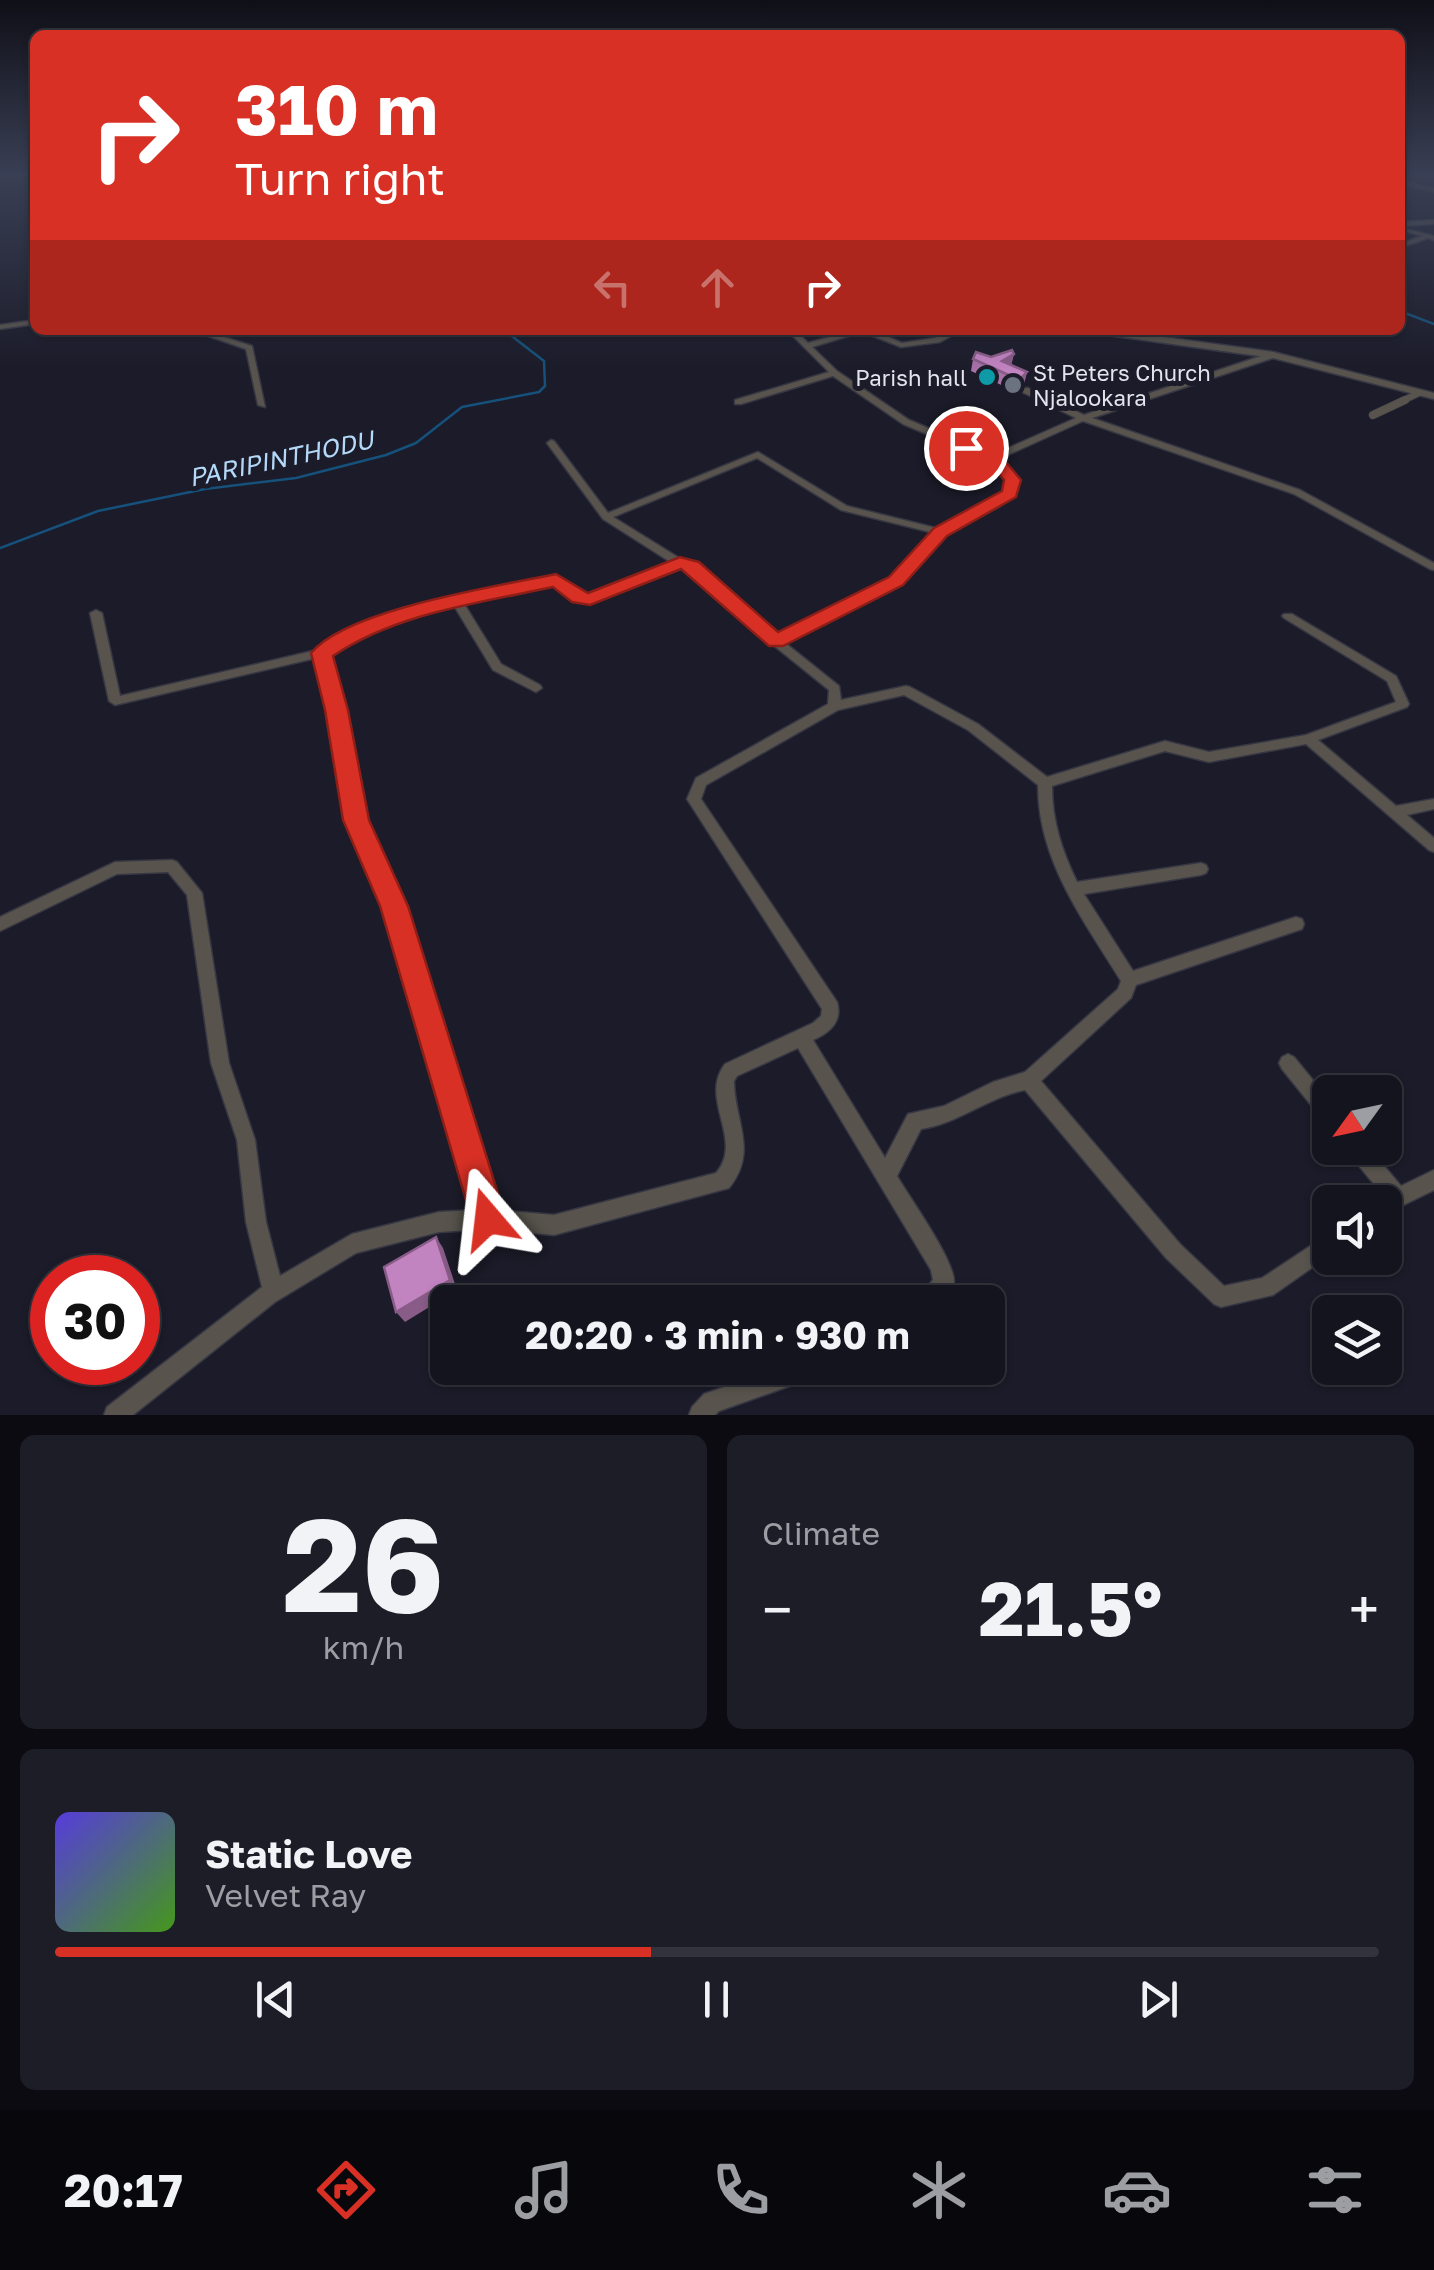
<!DOCTYPE html>
<html lang="en">
<head>
<meta charset="utf-8">
<style>
  body { margin:0; font-family:"Golos Text",sans-serif; background:#1d1d28; color:#f1f3f6; height:100vh; display:flex; flex-direction:column; font-size:38px; white-space:nowrap }
  * { box-sizing:border-box; margin:0 }
  p { font-size:32px; color:#9d9ea4 }
  .icon { flex:none; width:55px; height:55px; fill:none; stroke:currentColor; stroke-width:2; stroke-linecap:round; stroke-linejoin:round }
  .map { position:relative; height:1415px; overflow:hidden }
  .panel { display:flex; flex-direction:column; gap:20px; padding:20px; background:#0b0b11; flex:1 }
  .panel>* { flex:none }
  .guide { position:absolute; left:30px; top:30px; width:1375px; height:305px; border-radius:15px; box-shadow:0 2px 8px #0004,0 0 0 2px #33333d; background:#d93025; color:#fff; overflow:hidden }
  .needle { width:65px; rotate:237deg }
  .fabs { position:absolute; left:1312px; top:1075px; display:grid; gap:20px }
  .fabs a { display:grid; place-items:center; width:90px; height:90px; border-radius:15px; background:#14141f; box-shadow:0 2px 8px #0004,0 0 0 2px #33333d; font-size:50px }
  .speed { position:absolute; left:30px; top:1255px; display:flex; gap:20px; font-size:50px; font-weight:700; text-align:center }
  .speed>* { display:grid; place-content:center; width:130px; height:130px; border-radius:50%; background:#14141f; box-shadow:0 2px 8px #0004,0 0 0 2px #33333d; line-height:1 }
  .speed .limit { border:15px solid #d22; background:#fff; color:#111 }
  .pin { position:absolute; display:grid; place-items:center; width:85px; height:85px; color:#fff; margin:-42px; border:5px solid #fff; border-radius:50%; box-shadow:0 2px 10px #0007 }
  .me { position:absolute; width:110px; margin:-55px; rotate:343deg; stroke-linejoin:round; filter:drop-shadow(0 0 8px #0008) }
  .turn { display:flex; align-items:center; gap:35px; height:210px; padding:0 40px; font-size:45px }
  .turn .icon { width:130px; height:130px; stroke-width:2.5 }
  .turn b { display:block; font-size:70px; line-height:85px }
  .lanes { display:flex; align-items:center; height:95px; padding:0 40px; background:#0003; justify-content:center; gap:50px; direction:ltr }
  .lanes .off { opacity:.35 }
  .big { font-size:75px; font-weight:700; line-height:1.1 }
  .panel .tile { flex:1; display:flex; flex-direction:column; justify-content:center; gap:15px; min-width:0; padding:0 35px; border-radius:15px; background:#1d1d28 }
  .panel .dial { align-items:center; gap:0 }
  .dial b { font-size:130px; line-height:1 }
  .song { display:flex; align-items:center; gap:30px }
  .cover { width:120px; height:120px; border-radius:15px; background:linear-gradient(135deg,hsl(250 70% 55%),hsl(100 70% 35%)) }
  .played { height:10px; border-radius:5px; background:linear-gradient(90deg,#d93025 45%,#33333d 45%) }
  .keys { display:flex; justify-content:space-around; direction:ltr }
  .heat { display:flex; justify-content:space-between; align-items:center; font-size:55px; direction:ltr }
  .panel .tiles { flex:1; display:grid; gap:20px; grid-template-columns:1fr 1fr }
  .tile:last-child { grid-column:span 2 }
  .trip { position:absolute; left:430px; top:1285px; width:575px; height:100px; border-radius:15px; background:#14141f; box-shadow:0 2px 8px #0004,0 0 0 2px #33333d; font-weight:700; line-height:100px; text-align:center }
  .dock { display:flex; height:160px; justify-content:space-around; align-items:center; background:#08080c; color:#9d9ea4 }
  .dock .icon { width:70px; height:70px }
  .dock .current { color:#d93025 }
  .dock b { font-size:45px; color:#f1f3f6 }
  .map>svg:first-child { display:block }
</style>
</head>
<body>
<div class="map">
<svg width="1434" height="1415" viewBox="0 0 1434 1415">
  <rect width="100%" height="100%" fill="#1b1b29"/>
  <g fill="none" stroke-linecap="round" stroke-linejoin="round">
    <g stroke="#15517b" stroke-width="2.5">
      <polyline points="1400,311 1434,324"/>
      <polyline points="0,548 98,511 205,489 296,478 386,455 416,443 462,407 539,392 545,386 544,361 504,330"/>
    </g>
    <g stroke="#373744" stroke-width="8">
      <polyline id="pedestrian-far1" points="1400,402 1419,393"/>
    </g>
    <g stroke="#373744" stroke-width="9">
      <polyline id="pedestrian" points="1373,415 1405,400"/>
    </g>
    <g stroke="#373744" stroke-width="3">
      <g id="minor">
        <polygon points="22,173 33,173 0,178 0,176"/>
        <polygon points="1400,180 1434,188 1434,192 1400,184"/>
        <polygon points="1434,220 1434,224 1400,226 1400,222"/>
        <polygon points="1405,229 1434,236 1434,240 1428,238 1400,248 1400,244 1422,236 1405,231"/>
        <polygon points="35,320 35,324 0,329 0,325"/>
        <polygon points="191,330 202,330 252,346 265,407 258,405 246,349"/>
        <path d="M787,330H795L808,343L854,330H872L902,343L935,338L952,330H962L940,342L901,347L868,334H855L812,347L837,371L909,420L994,456L997,453L1076,418L1022,392V388H1028L1084,415L1270,353H1276V357L1092,418L1300,490L1434,563V570L1430,569L1294,494L1083,421L1003,457L1001,460L1019,483L1000,506L945,534L900,583L784,642L839,686L841,700L906,686L910,687L978,724L1047,777L1165,741L1209,752L1306,735L1396,702L1387,681L1284,618L1282,616L1284,614H1292L1396,676L1409,704L1407,707L1318,740L1396,806L1434,799V809L1407,815L1434,838V852L1429,850L1306,744L1209,762L1165,751L1052,786C1052,821 1062,851 1077,882L1201,863L1206,865L1208,869L1206,873L1201,875L1084,894L1133,971L1296,917L1302,919L1304,924L1302,929L1136,985L1131,998L1041,1081L1180,1244L1224,1286L1262,1278L1330,1233V1255L1273,1295L1221,1307L1214,1304L1166,1258L1025,1090C988,1097 958,1124 921,1129L897,1176C909,1197 956,1262 954,1283C954,1291 945,1297 941,1302H917L920,1295L933,1280L931,1270L798,1048L737,1076L734,1081C734,1121 759,1151 729,1188L554,1235L488,1229L439,1232L356,1253L275,1302L133,1415H104L107,1407L262,1287L246,1222L237,1140L211,1063L187,895L168,872L117,874L0,931V917L115,862L172,860L177,862L202,893L229,1063L255,1140L266,1222L280,1276L352,1234L439,1212L475,1210L386,906L349,819L331,710L316,658L115,705L109,701L90,613L96,610L102,613L120,696L317,650C391,606 473,593 556,577L582,594L589,595L672,563L603,519L547,443L551,440L554,441L608,513L758,452L847,506L940,529L994,502L1009,483L993,462L903,424L833,376L741,404H735V400L829,372ZM757,458L841,510L934,533L892,579L777,636L696,565L684,561L613,517ZM680,567L688,569L772,644L829,690L828,704L696,778L687,799L822,1009L821,1016L813,1023L725,1064C698,1099 745,1140 716,1173L554,1215L495,1210L402,906L363,819L343,710L327,654C367,630 408,615 453,604L493,670L536,692L542,688L540,685L501,664L463,602L554,584L575,599L590,602ZM904,695L968,730L1038,785C1038,861 1083,919 1121,981L1118,989L1025,1072L993,1082L944,1106L908,1114L885,1158L813,1040C829,1033 843,1022 837,1002L701,799L706,785L838,710Z"/>
        <polygon points="1288,1054 1294,1057 1330,1101 1330,1124 1324,1121 1282,1069 1279,1063 1282,1057"/>
        <polygon points="1348,1148 1369,1148 1401,1186 1434,1170 1434,1190 1385,1214 1385,1202 1376,1202 1378,1197 1383,1195 1350,1155"/>
        <polygon points="780,1368 821,1368 818,1376 719,1411 715,1415 689,1415 692,1407 704,1394"/>
      </g>
    </g>
    <g stroke="#373744" stroke-width="3">
      <polygon id="tertiary" points="1089,330 1112,330 1273,352 1434,393 1434,399 1273,358 1093,333"/>
    </g>
    <use href="#pedestrian-far1" stroke="#58544d" stroke-width="6"/>
    <use href="#pedestrian" stroke="#58544d" stroke-width="8"/>
    <use href="#minor" fill="#58544d" fill-rule="evenodd"/>
    <use href="#tertiary" fill="#58544d" fill-rule="evenodd"/>
  </g>
  <polygon fill="#a771a6" points="1014,354 1011,365 1027,372 1024,384 1018,391 1010,389 971,371 973,359"/>
  <g fill="#885c87">
    <polygon points="1014,354 1011,366 1002,361"/>
    <polygon points="1027,372 1024,384 1018,391 1021,378"/>
    <polygon points="436,1237 443,1248 457,1290 405,1322 396,1312"/>
  </g>
  <g fill="#c283c1" stroke="#885c87" stroke-width="2.5">
    <polygon points="1012,350 1014,354 1002,361 1027,372 1021,378 1013,377 973,359 976,352 991,357"/>
    <polygon points="436,1237 450,1280 396,1312 384,1267"/>
  </g>
  <linearGradient id="sky" x2="0" y2="1"><stop stop-color="#0f0f17"/><stop offset="0.47" stop-color="#393f54"/><stop offset="1" stop-color="#393f54" stop-opacity="0"/></linearGradient>
  <rect width="1434" height="371" fill="url(#sky)"/>
  <path fill="#d93025" stroke="#8d1f18" stroke-width="2.5" d="M960,444L1002,457L1021,480L1016,497L947,536L903,585L783,646H769L681,569L590,605L572,602L553,587C479,603 397,613 333,656L348,710L369,820L408,906L506,1219L501,1231L488,1237L475,1231L380,906L343,820L325,710L311,653C347,609 498,586 556,574L588,593L680,557L699,562L778,632L889,577L934,528L1002,491L1004,480L990,463L960,451Z"/>
  <circle fill="#0f9aa8" stroke="#1b1b29" stroke-width="4" cx="987" cy="377" r="10"/>
  <circle fill="#6b7280" stroke="#1b1b29" stroke-width="4" cx="1013" cy="385" r="10"/>
  <g text-anchor="middle" dominant-baseline="central" stroke-width="10" stroke-linejoin="round" paint-order="stroke">
    <g font-size="22" fill="#e3e4ed" stroke="#1b1b29" text-anchor="start">
      <text x="1033" y="372">St Peters Church<tspan x="1033" dy="25">Njalookara</tspan></text>
      <text x="967" y="377" text-anchor="end">Parish hall</text>
    </g>
    <g font-size="25" font-style="italic" fill="#b4d9f8" stroke="#1b1b29">
      <text transform="translate(281 458) rotate(-12)">PARIPINTHODU</text>
    </g>
  </g>
</svg>
<div class="fabs">
<a><svg class="needle" viewBox="-14 -14 28 28"><path d="M0-13l5 13h-10z" fill="#e53935"/><path d="M0 13l5-13h-10z" fill="#9d9ea4"/></svg></a>
<a><svg class="icon" aria-label="sound" viewBox="0 0 24 24"><path d="M4 9h4l5-4v14l-5-4H4zM17 9q2 3 0 6"/></svg></a>
<a><svg class="icon" aria-label="layers" viewBox="0 0 24 24"><path d="M12 4l9 5-9 5-9-5zM3 14l9 5 9-5"/></svg></a>
</div>
<div class="speed"><div class="limit">30</div></div>
<div class="pin" style="left:966px;top:448px;background:#d93025"><svg class="icon" aria-label="arrive" viewBox="0 0 24 24"><path d="M6 21V4h12l-3 4 3 4H6"/></svg></div>
<svg class="me" style="left:488px;top:1219px" viewBox="-20 -20 40 40"><path d="M0-17L14 15 0 8-14 15z" fill="#d93025" stroke="#fff" stroke-width="4"/></svg>
<div class="trip">20:20 · 3 min · 930 m</div>
<div class="guide">
<div class="turn"><svg class="icon" aria-label="right" viewBox="0 0 24 24"><path d="M7 20v-9h11M14 6l5 5-5 5"/></svg><div><b>310 m</b>Turn right</div></div>
<div class="lanes"><svg class="icon off" aria-label="left" viewBox="0 0 24 24"><path d="M17 20v-9H6M10 6l-5 5 5 5"/></svg><svg class="icon off" aria-label="ahead" viewBox="0 0 24 24"><path d="M12 20V5M6 11l6-6 6 6"/></svg><svg class="icon" aria-label="right" viewBox="0 0 24 24"><path d="M7 20v-9h11M14 6l5 5-5 5"/></svg></div>
</div>
</div>
<section class="panel">
<div class="tiles">
<div class="tile dial"><b>26</b><p>km/h</p></div>
<div class="tile"><p>Climate</p>
<div class="heat"><a>−</a><b class="big">21.5°</b><a>+</a></div>
</div>
<div class="tile">
<div class="song"><i class="cover"></i><div><b>Static Love</b><p>Velvet Ray</p></div></div>
<div class="played"></div>
<div class="keys"><svg class="icon" aria-label="previous" viewBox="0 0 24 24"><path d="M18 5L8 12l10 7zM5 5v14"/></svg><svg class="icon" aria-label="pause" viewBox="0 0 24 24"><path d="M8 5v14M16 5v14"/></svg><svg class="icon" aria-label="next" viewBox="0 0 24 24"><path d="M6 5l10 7-10 7zM19 5v14"/></svg></div>
</div>
</div>
</section>
<nav class="dock">
<b>20:17</b>
<svg class="icon current" aria-label="directions" viewBox="0 0 24 24"><path d="M12 3l9 9-9 9-9-9zM9 14v-3h6M13 9l2 2-2 2"/></svg>
<svg class="icon" aria-label="music" viewBox="0 0 24 24"><path d="M9 18V5l10-2v13"/><circle cx="6" cy="18" r="3"/><circle cx="16" cy="16" r="3"/></svg>
<svg class="icon" aria-label="phone" viewBox="0 0 24 24"><path d="M5 4h4l2 5-3 2q2 4 5 5l2-3 5 2v4C11 20 4 13 5 4z"/></svg>
<svg class="icon" aria-label="climate" viewBox="0 0 24 24"><path d="M12 3v18M4 7l16 10M4 17L20 7"/></svg>
<svg class="icon" aria-label="car" viewBox="0 0 24 24"><path d="M5 17H2v-5l4-1 3-4h7l3 4 3 1v5h-3M9 17h6M6 11h13"/><circle cx="7" cy="17" r="2"/><circle cx="17" cy="17" r="2"/></svg>
<svg class="icon" aria-label="filters" viewBox="0 0 24 24"><path d="M4 7h16M4 17h16"/><circle cx="9" cy="7" r="2"/><circle cx="15" cy="17" r="2"/></svg>
</nav>
</body>
</html>
